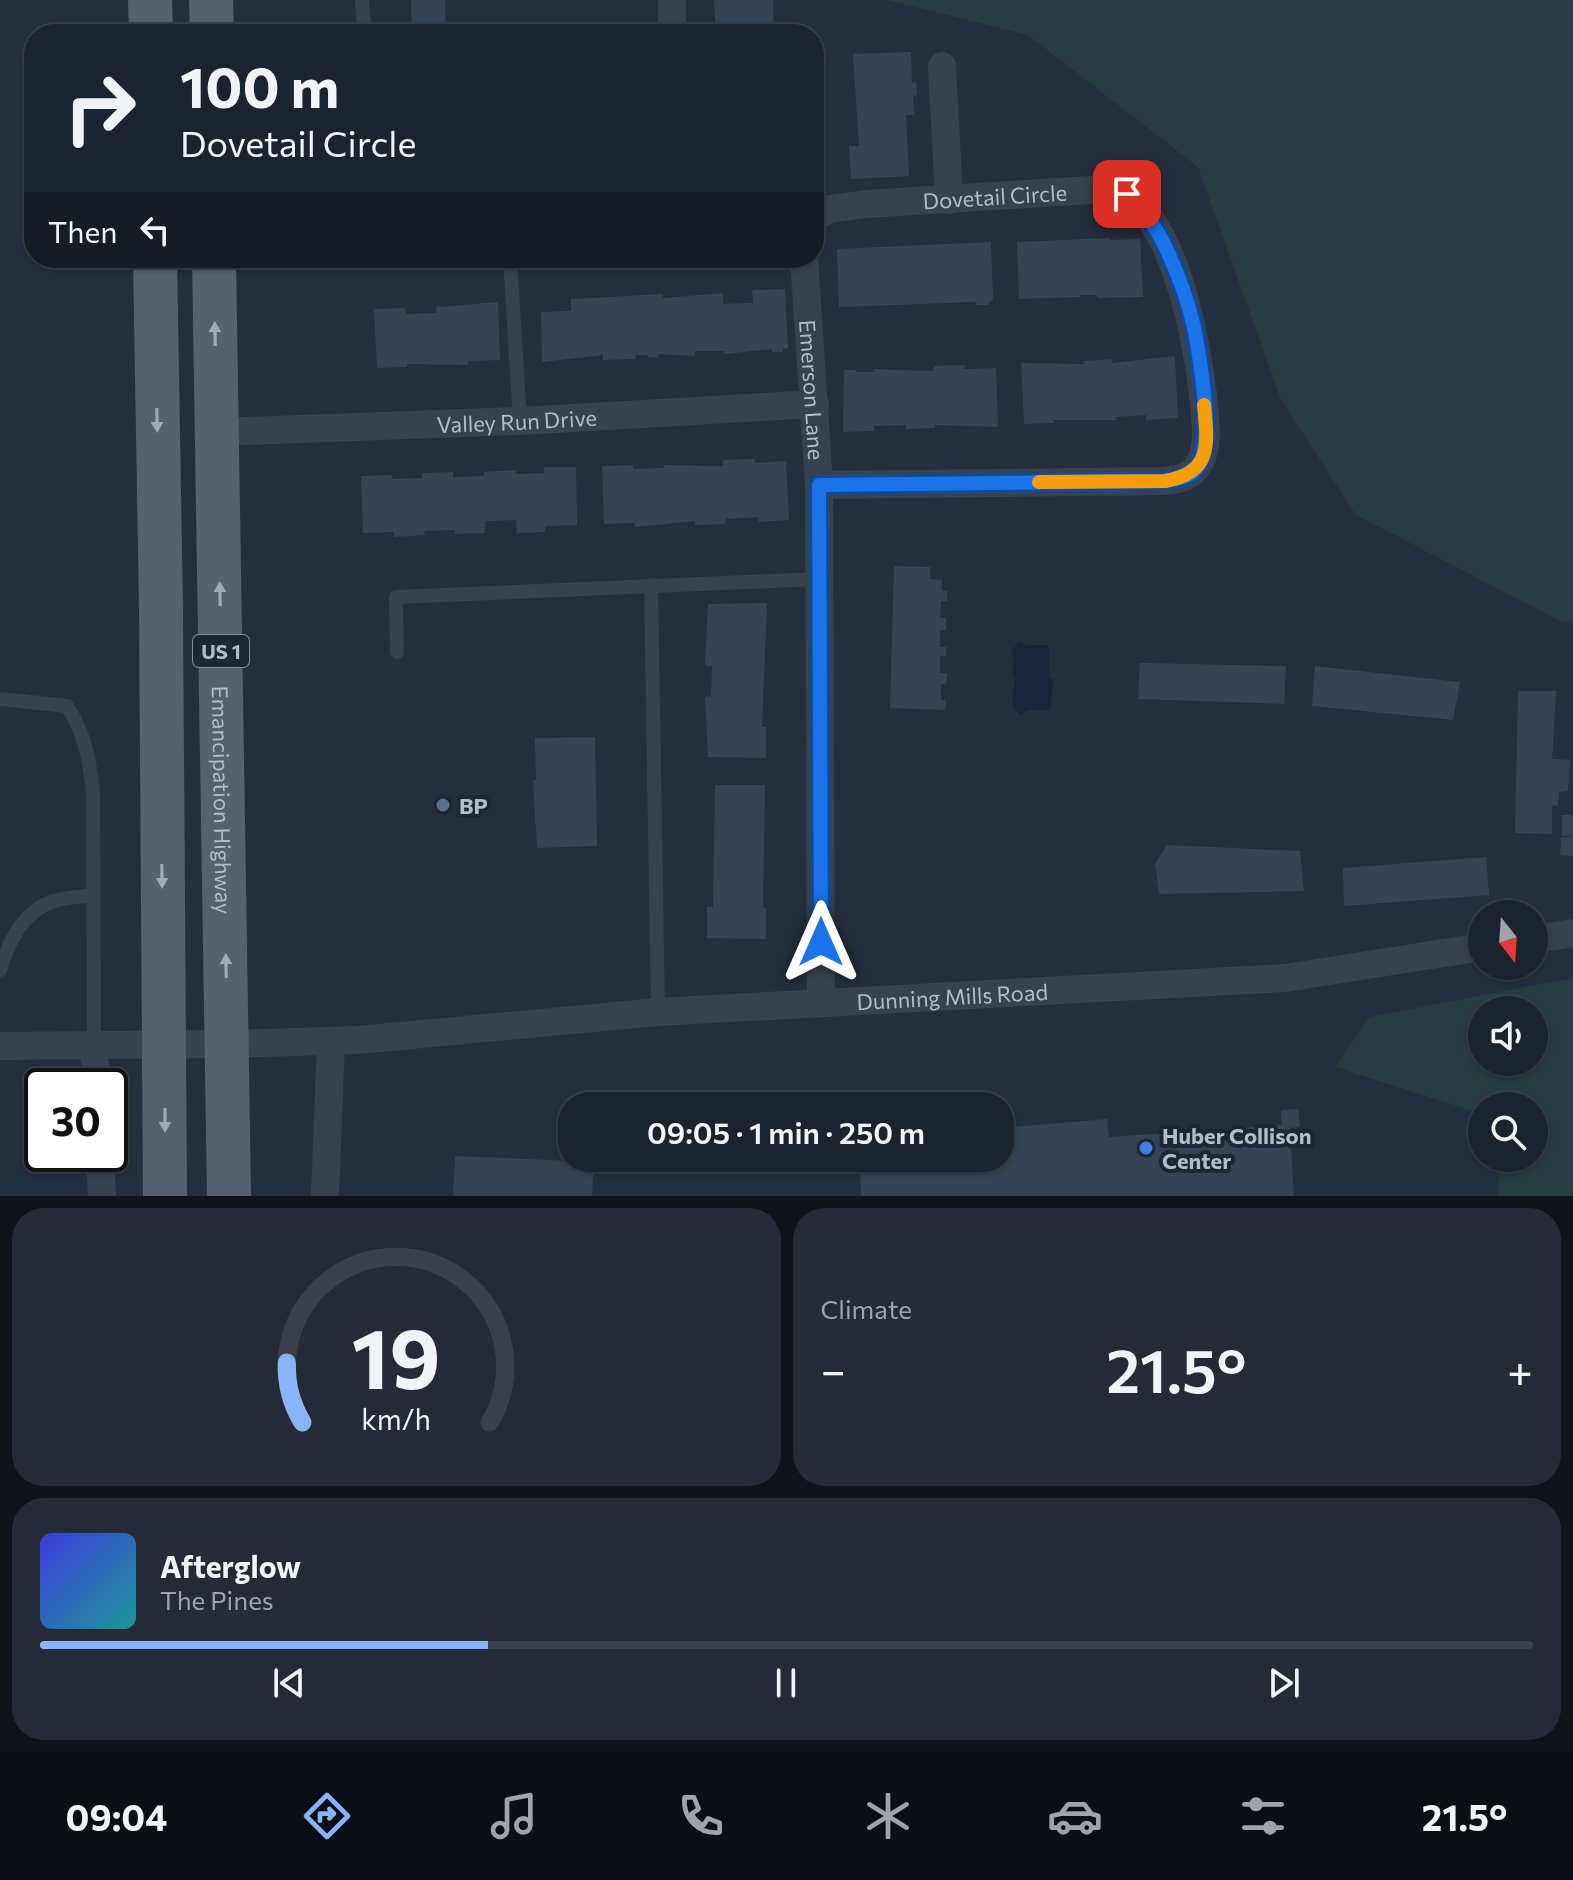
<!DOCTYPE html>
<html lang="en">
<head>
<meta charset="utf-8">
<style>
  body { margin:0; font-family:Commissioner,sans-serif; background:#242b36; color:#f1f3f6; height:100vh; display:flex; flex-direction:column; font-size:30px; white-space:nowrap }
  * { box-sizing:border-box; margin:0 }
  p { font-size:26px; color:#a0a4aa }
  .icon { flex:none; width:44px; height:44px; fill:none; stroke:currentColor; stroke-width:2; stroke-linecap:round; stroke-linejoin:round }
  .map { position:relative; height:1196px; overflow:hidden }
  .panel { display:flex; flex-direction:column; gap:12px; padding:12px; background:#0f1319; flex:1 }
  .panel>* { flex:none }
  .banner { position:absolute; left:24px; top:24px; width:800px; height:244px; border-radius:32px; box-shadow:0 2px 6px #0004,0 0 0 2px #39404a; background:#1b232e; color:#f1f3f6; overflow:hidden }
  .needle { width:52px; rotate:163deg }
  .fabs { position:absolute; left:1468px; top:900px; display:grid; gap:16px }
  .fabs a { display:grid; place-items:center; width:80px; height:80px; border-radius:50%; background:#1b232e; box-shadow:0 2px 6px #0004,0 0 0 2px #39404a; font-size:40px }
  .speed { position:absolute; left:24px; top:1068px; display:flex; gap:16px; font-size:40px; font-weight:700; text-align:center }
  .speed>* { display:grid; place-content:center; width:104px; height:104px; border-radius:50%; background:#1b232e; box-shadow:0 2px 6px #0004,0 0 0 2px #39404a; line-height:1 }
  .speed .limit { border:4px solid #111; border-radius:12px; background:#fff; color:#111 }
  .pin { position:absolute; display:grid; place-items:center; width:68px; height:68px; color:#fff; margin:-34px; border-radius:16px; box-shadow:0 4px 12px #0006 }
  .me { position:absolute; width:88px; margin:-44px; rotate:0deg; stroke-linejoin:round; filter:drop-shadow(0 0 6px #0008) }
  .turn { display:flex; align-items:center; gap:28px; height:168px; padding:0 24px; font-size:36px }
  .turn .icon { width:104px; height:104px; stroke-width:2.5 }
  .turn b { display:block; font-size:56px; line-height:68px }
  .then { display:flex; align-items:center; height:76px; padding:0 24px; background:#0003; gap:16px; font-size:30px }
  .big { font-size:60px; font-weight:600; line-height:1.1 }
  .panel .card { flex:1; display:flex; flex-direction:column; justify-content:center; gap:12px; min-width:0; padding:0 28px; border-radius:32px; background:#242b36 }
  .panel .dial { align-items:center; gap:0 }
  .dial svg { height:208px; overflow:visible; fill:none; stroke:#39404a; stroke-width:7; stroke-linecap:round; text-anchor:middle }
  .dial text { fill:#f1f3f6; stroke:none }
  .song { display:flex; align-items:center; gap:24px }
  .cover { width:96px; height:96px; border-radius:12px; background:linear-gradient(135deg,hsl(240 70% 55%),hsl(180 70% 35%)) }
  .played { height:8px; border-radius:4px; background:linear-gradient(90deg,#8ab4f8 30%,#39404a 30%) }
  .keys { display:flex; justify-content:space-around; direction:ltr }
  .heat { display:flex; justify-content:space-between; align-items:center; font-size:44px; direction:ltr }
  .panel .tiles { flex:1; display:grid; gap:12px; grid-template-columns:1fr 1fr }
  .card:last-child { grid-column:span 2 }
  .trip { position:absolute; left:558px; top:1092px; width:456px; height:80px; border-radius:32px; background:#1b232e; box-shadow:0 2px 6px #0004,0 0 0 2px #39404a; font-weight:600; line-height:80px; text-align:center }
  .tab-bar { display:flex; height:128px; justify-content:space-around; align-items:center; background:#0b0e12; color:#a0a4aa }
  .tab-bar .icon { width:56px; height:56px }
  .tab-bar .current { color:#8ab4f8 }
  .tab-bar b { font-size:36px; color:#f1f3f6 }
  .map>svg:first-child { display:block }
</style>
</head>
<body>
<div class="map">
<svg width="1573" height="1196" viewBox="0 0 1573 1196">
  <rect width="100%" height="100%" fill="#242f3e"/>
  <g fill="#263c3f" fill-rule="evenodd">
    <polygon points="886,0 1573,0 1573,621 1562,622 1356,515 1281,400 1198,167 1028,35"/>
    <path d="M1573,978V1196H1499V1158H1534V1106H1482V1114L1335,1067L1369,1017ZM1482,1010H1534V1062H1482Z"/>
  </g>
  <polygon fill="#17263c" points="1019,642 1026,645 1049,645 1049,678 1053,679 1050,710 1027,710 1021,715 1012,706 1015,677 1012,676 1014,659 1011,651"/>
  <g fill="#364354">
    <polygon points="411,0 445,0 446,34 412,34"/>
    <polygon points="714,0 773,0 774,34 716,34"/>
    <polygon points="911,52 912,83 916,82 917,95 913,96 914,115 906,115 909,176 851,179 849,146 859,146 853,54"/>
    <polygon points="1110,238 1109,240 1140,239 1143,297 1097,298 1097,295 1081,295 1080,297 1019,299 1017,242"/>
    <polygon points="991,242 993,301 989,301 989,305 976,305 976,302 839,307 837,249"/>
    <polygon points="785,289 788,348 783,349 783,352 772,352 772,349 724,354 724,351 695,351 695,356 658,354 658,357 649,358 647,355 635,355 636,359 603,360 603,355 542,362 541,312 571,311 571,299 663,294 663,298 723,293 723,304 753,303 752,290"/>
    <polygon points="498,302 500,360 468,361 468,365 407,364 407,367 377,368 374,309 405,308 406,314 436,313 437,307"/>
    <polygon points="1175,356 1178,418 1146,420 1146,415 1115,417 1116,420 1054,420 1054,423 1024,424 1021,363 1084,364 1083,361 1113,359 1112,363"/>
    <polygon points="965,365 964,369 996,368 998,427 935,425 935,428 905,429 906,425 874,426 874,431 843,432 844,370 856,370 856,372 874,372 873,369 933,371 934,366"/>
    <polygon points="755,459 755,463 786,461 789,520 759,522 758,517 726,519 725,524 695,525 695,521 635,527 635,523 604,524 602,466 633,465 633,469 664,468 664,465 723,466 723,460"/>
    <polygon points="544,467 576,467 577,525 545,526 545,532 517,533 516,520 486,521 484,533 455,534 455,530 424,531 425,535 394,537 394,532 363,533 361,476 392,475 392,479 422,478 422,473 453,472 453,477 484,476 484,472 515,470 516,474 544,473"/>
    <polygon points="894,566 930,567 930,579 942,580 942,591 947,591 947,601 941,601 940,618 946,618 946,630 940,630 940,647 946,647 946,656 940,656 940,673 947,673 946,684 941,684 941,700 946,701 945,710 890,708"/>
    <polygon points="767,603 762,727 766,727 766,758 708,757 705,697 711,696 712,666 705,666 708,604"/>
    <polygon points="1140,663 1286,666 1284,704 1138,699"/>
    <polygon points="1315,666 1460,682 1453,720 1312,706"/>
    <polygon points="1518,691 1556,691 1552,759 1570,760 1568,791 1559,792 1558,806 1552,805 1552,834 1515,833"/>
    <polygon points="595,737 597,846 537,848 533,780 536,780 535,738"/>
    <polygon points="715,785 765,785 763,908 766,908 766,939 707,938 707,907 713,907"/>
    <rect x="1562" y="815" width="11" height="21"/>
    <polygon points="1561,837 1573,837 1573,856 1560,855"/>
    <polygon points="1167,845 1300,851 1304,891 1159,894 1155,864"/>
    <polygon points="1486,857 1489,895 1344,906 1343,868"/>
    <polygon points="1298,1109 1300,1127 1290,1128 1294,1196 861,1196 859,1158 1000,1158 1000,1128 1107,1119 1109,1137 1282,1125 1281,1110"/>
    <polygon points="455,1156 594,1162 592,1196 453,1196"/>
  </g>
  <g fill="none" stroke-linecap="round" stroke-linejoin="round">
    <g stroke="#38414e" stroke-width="14">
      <polyline points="362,0 365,34"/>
      <polyline points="510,258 520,421"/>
      <polyline points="651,585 658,1012"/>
      <polyline points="397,652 396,597 818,579"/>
      <path d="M0,699L67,706C85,734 90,761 93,794L94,1044"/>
      <path d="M0,970C9,941 23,911 54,901C66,897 81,897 93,895"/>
    </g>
    <g stroke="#38414e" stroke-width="28">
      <polyline points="672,0 672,34"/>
      <polyline points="942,66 949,200"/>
      <path id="s1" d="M814,218L829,209L866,204L1106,189C1114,191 1124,192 1129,196C1177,233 1196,338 1203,395C1205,418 1211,446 1197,467C1190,478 1177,479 1165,481L819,485"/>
      <path id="s2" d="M804,258L819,485L821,1002"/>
      <path id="s3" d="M217,432L520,421L815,404"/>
      <polyline points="1534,939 1573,933"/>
      <polyline points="94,1044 96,1086"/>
      <path id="s4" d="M0,1046L227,1044L358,1040L658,1012L1285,978L1482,947"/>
      <polyline points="100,1154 102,1196"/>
      <polyline points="325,1196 331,1041"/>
    </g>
    <g stroke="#56606e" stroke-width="44">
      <polyline points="150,0 151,34"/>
      <polyline points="211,0 212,34"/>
      <polyline points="155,258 161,609 165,1196"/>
      <path id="s5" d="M214,258L229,1196"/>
    </g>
  </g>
  <defs><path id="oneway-solid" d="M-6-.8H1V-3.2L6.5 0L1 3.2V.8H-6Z" transform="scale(2)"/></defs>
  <g fill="#a1aab7">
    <use href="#oneway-solid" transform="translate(215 334) rotate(-91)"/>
    <use href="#oneway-solid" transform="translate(157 420) rotate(89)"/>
    <use href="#oneway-solid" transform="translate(220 594) rotate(-91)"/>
    <use href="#oneway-solid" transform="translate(162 876) rotate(89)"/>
    <use href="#oneway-solid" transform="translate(226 966) rotate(-91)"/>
    <use href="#oneway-solid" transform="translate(165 1120) rotate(90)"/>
  </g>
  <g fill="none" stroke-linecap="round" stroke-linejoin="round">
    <g stroke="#114b97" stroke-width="20">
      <path id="route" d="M821,942L819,485L1165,481C1175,479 1185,479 1194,471C1217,451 1200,361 1195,332C1189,303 1177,271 1164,244C1155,225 1142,209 1127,194"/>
    </g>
    <use href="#route" stroke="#1a73e8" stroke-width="14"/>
    <path stroke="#f59e0b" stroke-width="14" d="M1039,482L1165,481C1212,473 1208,445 1204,405"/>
  </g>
  <circle fill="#5c6f8a" stroke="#1d2633" stroke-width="3" cx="443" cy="805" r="8"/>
  <circle fill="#3f7fe0" stroke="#1d2633" stroke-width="3" cx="1146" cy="1148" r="8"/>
  <g text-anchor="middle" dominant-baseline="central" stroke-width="8" stroke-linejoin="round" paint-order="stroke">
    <rect fill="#1d2633" stroke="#878f9c" stroke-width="2" x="193" y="635" width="56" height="32" rx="6"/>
    <g font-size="20" font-weight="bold" fill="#b4bcc9">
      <text x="221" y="651">US 1</text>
    </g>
    <g font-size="22" fill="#b4bcc9" stroke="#1d2633">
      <text stroke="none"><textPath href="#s1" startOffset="184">Dovetail Circle</textPath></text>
      <text stroke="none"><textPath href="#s2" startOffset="132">Emerson Lane</textPath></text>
      <text stroke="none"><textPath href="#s3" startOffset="300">Valley Run Drive</textPath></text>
      <text stroke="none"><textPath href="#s5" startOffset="542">Emancipation Highway</textPath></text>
      <text stroke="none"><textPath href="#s4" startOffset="954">Dunning Mills Road</textPath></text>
    </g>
    <g font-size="22" font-weight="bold" fill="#b4bcc9" stroke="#1d2633" text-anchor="start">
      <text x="459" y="805">BP</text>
      <text x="1162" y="1135">Huber Collison<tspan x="1162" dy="25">Center</tspan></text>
    </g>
  </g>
</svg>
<div class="fabs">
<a><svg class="needle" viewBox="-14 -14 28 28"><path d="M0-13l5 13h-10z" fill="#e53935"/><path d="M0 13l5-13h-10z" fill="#a0a4aa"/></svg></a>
<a><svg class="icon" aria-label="sound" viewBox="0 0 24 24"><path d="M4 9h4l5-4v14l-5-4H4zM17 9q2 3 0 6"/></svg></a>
<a><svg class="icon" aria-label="search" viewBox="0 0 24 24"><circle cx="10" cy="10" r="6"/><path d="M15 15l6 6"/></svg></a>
</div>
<div class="speed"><div class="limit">30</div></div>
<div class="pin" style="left:1127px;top:194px;background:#d93025"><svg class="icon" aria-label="arrive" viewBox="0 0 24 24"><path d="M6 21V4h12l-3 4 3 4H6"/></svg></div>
<svg class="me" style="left:821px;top:942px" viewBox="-20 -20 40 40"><path d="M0-17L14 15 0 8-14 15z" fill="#1a73e8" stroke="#fff" stroke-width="4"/></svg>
<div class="trip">09:05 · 1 min · 250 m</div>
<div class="banner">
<div class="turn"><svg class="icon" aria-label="right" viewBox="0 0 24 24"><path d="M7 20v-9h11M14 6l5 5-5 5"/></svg><div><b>100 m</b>Dovetail Circle</div></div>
<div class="then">Then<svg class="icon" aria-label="left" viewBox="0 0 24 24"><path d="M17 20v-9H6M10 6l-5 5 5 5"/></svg></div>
</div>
</div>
<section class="panel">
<div class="tiles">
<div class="card dial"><svg viewBox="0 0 100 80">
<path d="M14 69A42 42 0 1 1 86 69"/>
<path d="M14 69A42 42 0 0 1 8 46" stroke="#8ab4f8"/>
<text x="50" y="56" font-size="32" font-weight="700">19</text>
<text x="50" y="72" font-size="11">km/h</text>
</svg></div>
<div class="card"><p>Climate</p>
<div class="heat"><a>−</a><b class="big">21.5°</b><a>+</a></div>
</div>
<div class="card">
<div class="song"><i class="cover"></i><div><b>Afterglow</b><p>The Pines</p></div></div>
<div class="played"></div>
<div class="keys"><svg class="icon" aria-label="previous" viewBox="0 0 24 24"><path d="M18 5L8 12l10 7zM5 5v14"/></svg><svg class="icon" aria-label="pause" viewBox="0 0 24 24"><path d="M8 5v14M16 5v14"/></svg><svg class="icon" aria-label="next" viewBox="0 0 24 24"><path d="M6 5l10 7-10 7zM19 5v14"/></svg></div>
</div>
</div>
</section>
<nav class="tab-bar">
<b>09:04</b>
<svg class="icon current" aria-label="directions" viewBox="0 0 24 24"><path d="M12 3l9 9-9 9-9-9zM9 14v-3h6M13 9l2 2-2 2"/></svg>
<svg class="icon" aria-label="music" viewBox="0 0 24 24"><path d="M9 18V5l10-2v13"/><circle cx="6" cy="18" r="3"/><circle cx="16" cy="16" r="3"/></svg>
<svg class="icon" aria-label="phone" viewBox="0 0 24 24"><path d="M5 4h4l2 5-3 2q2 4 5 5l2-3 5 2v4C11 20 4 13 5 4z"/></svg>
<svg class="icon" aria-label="climate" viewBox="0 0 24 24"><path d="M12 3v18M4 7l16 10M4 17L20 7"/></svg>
<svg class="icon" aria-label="car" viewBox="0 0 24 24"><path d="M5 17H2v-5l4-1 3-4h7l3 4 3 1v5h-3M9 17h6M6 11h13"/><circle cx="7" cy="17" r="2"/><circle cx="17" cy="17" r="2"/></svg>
<svg class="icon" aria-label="filters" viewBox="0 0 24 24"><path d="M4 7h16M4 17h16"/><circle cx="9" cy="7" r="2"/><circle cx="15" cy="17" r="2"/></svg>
<b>21.5°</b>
</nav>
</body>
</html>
